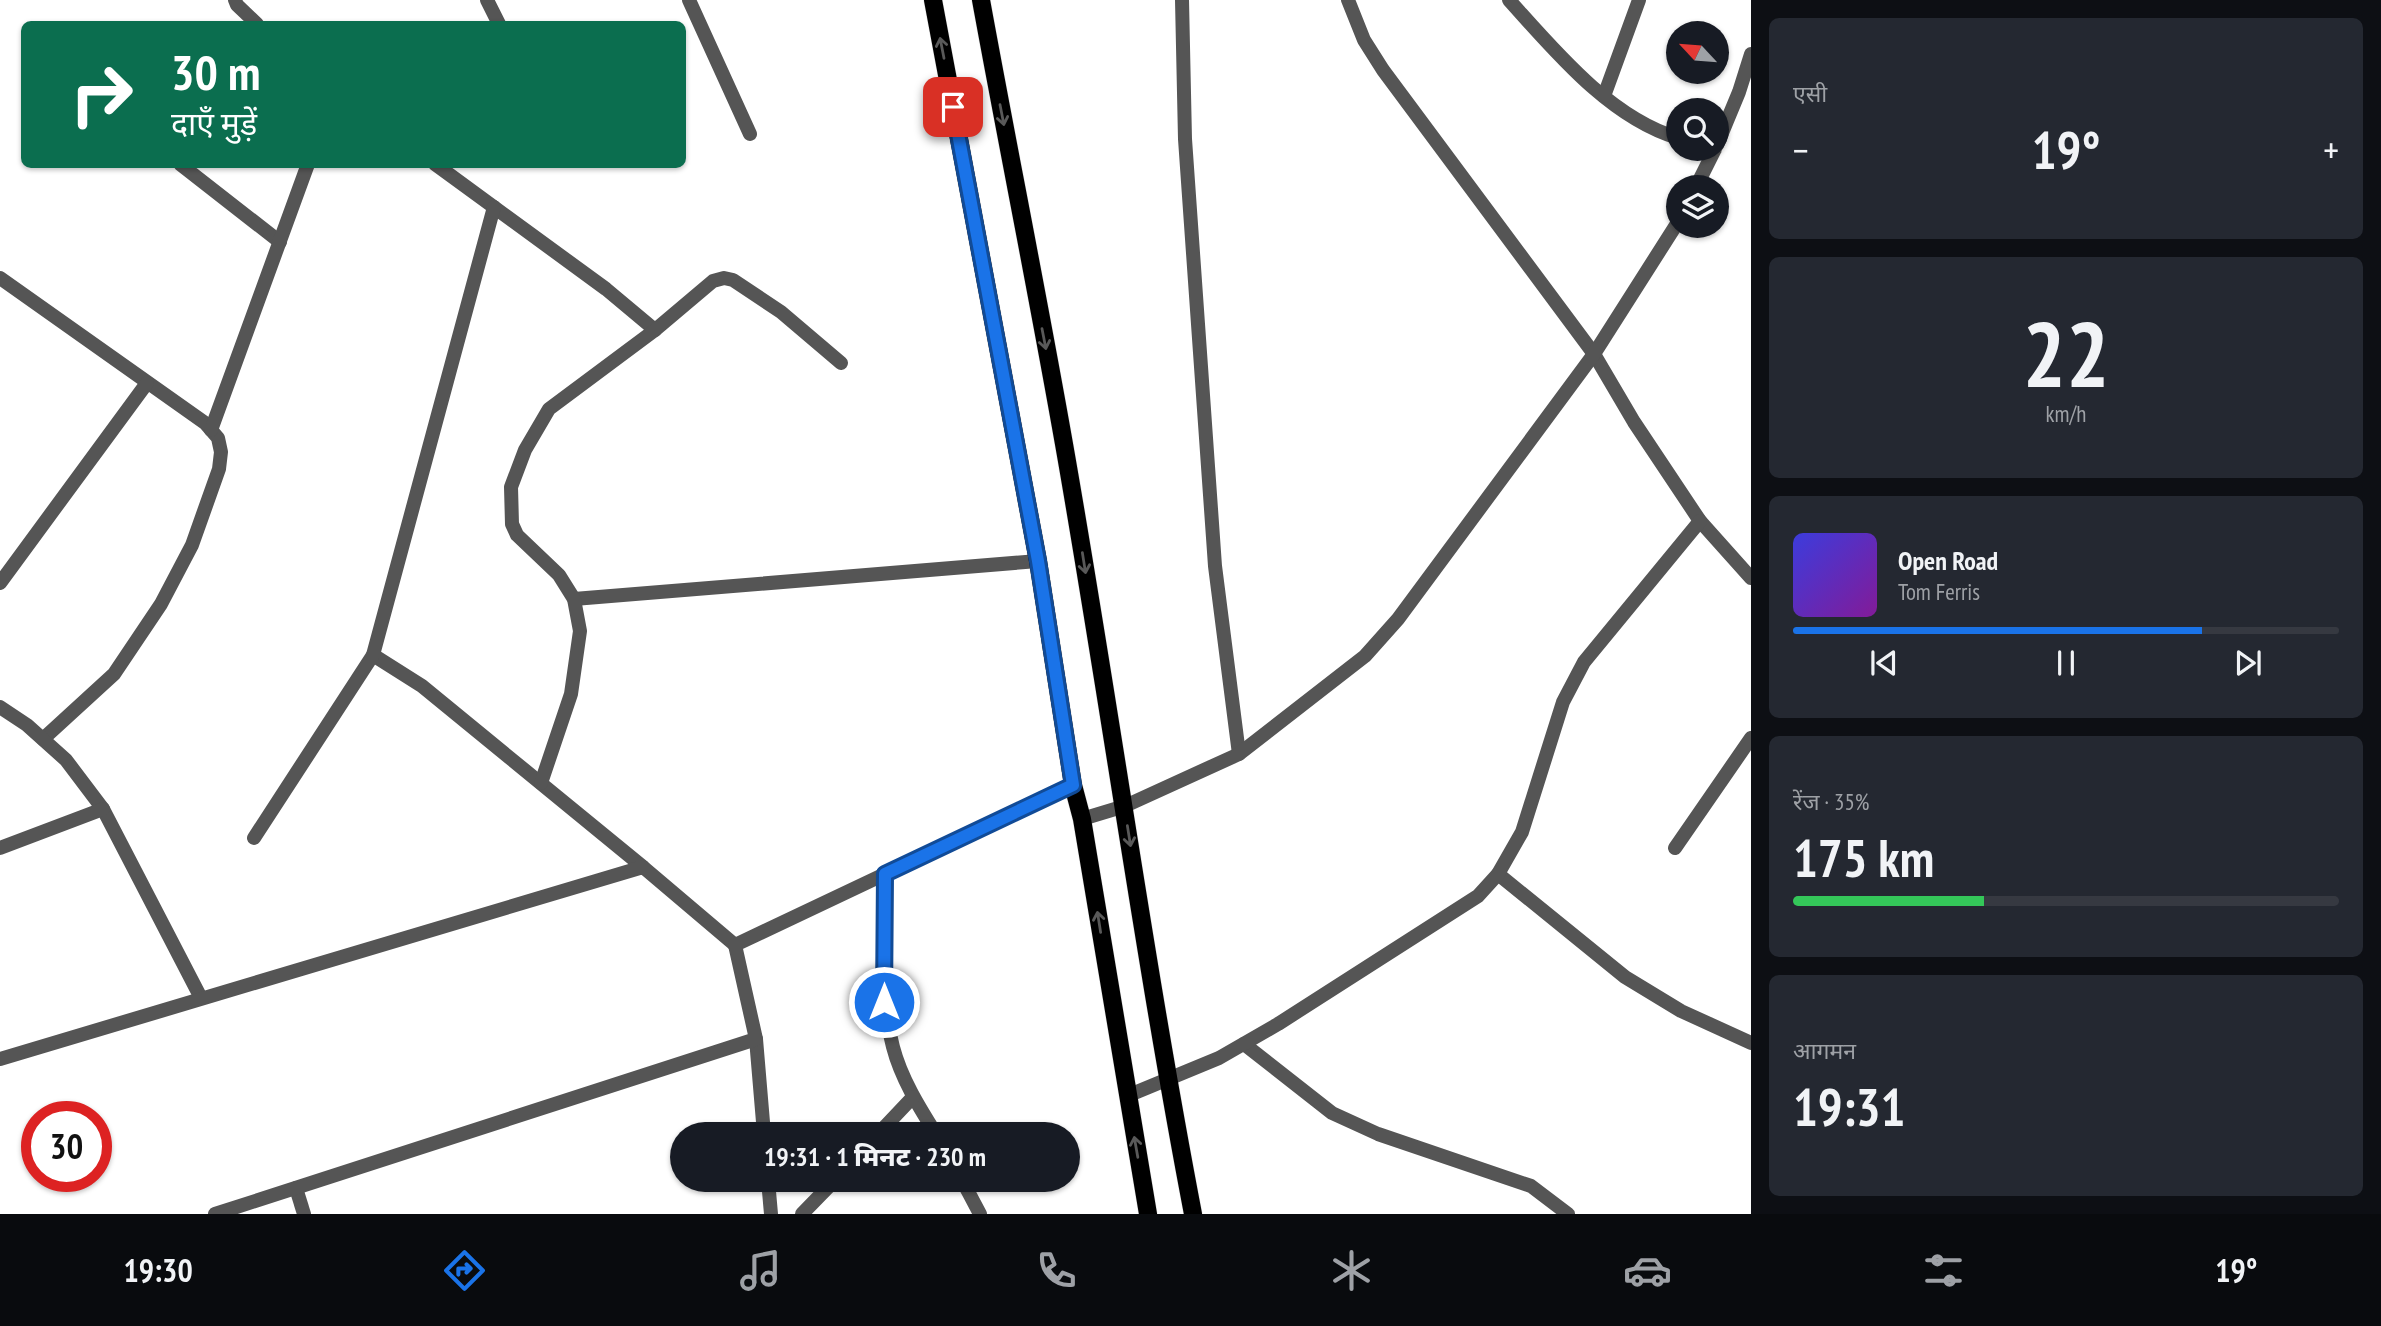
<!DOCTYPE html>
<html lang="hi">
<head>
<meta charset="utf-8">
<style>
  body { margin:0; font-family:"PT Sans Narrow","Noto Sans Devanagari",sans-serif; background:#242831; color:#f1f3f6; height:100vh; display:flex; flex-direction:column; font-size:26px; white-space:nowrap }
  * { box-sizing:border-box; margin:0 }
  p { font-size:23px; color:#9ea1a6 }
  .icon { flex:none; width:38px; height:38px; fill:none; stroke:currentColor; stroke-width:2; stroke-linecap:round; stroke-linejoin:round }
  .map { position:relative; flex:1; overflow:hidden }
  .sheet { display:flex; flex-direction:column; gap:18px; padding:18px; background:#0d0f14; width:630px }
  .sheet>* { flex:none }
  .hud { position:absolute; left:21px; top:21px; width:665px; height:147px; border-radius:10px; box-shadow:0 2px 5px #0004; background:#0b6e4f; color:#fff; overflow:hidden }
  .needle { width:46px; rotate:296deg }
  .controls { position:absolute; left:1666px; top:21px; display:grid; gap:14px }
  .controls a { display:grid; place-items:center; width:63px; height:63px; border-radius:50%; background:#171b24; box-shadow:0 2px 5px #0004; font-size:35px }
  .speed { position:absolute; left:21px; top:1101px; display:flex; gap:14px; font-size:35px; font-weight:700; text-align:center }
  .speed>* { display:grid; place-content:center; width:91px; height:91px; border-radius:50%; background:#171b24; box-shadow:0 2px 5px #0004; line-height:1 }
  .speed .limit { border:10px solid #d22; background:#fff; color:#111 }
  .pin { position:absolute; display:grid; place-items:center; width:60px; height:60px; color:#fff; margin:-30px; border-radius:14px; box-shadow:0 4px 10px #0006 }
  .me { position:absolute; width:77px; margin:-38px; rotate:0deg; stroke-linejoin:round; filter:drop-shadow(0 0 5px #0008) }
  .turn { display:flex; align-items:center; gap:24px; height:147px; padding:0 35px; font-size:32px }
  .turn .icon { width:91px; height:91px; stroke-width:2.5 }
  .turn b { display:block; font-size:49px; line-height:60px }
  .big { font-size:52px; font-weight:800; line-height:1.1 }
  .sheet .widget { flex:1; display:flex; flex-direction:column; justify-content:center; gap:10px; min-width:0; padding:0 24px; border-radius:10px; background:#242831 }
  .sheet .dial { align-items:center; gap:0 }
  .dial b { font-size:91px; line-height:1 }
  .song { display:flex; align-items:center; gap:21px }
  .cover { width:84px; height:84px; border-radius:10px; background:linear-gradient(135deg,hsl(240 70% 55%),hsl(290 70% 35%)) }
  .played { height:7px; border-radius:4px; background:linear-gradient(90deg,#1a73e8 75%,#363941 75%) }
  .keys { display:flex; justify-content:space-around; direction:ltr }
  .heat { display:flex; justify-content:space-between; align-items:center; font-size:38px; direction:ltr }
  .charge { height:10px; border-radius:5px; background:linear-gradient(90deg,#34c759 35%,#363941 0) }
  .trip { position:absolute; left:670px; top:1122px; width:410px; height:70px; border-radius:35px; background:#171b24; box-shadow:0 2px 5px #0004; font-weight:800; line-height:70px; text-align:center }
  .tabs { display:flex; height:112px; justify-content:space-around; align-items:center; background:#090b0e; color:#9ea1a6 }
  .tabs .icon { width:49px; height:49px }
  .tabs .active { color:#1a73e8 }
  .tabs b { font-size:32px; color:#f1f3f6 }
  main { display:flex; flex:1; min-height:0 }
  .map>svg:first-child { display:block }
</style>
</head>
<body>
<main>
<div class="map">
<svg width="1751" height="1214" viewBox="0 0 1751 1214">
  <rect width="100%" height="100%" fill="#fff"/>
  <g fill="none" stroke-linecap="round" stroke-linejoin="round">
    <g stroke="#dbdbdb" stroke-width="19">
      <g id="primary">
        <polyline points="933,0 1038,561 1073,785 1082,819 1148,1214"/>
        <path d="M981,0C1008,148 1038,296 1064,444C1109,700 1144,958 1193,1214"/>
      </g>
    </g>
    <g stroke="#555" stroke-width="14">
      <polyline points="235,0 237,5 257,24"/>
      <polyline points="487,0 499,24"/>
      <polyline points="689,0 750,134"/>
      <polyline points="1182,0 1185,139 1215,566 1239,754"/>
      <polyline points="1348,0 1364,40 1383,70 1594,354 1634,422 1700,521 1751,578"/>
      <path d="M1509,0C1555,51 1610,118 1678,138"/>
      <polyline points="1604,96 1639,0"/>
      <polyline points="1717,145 1739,92 1751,54"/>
      <polyline points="180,164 280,242"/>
      <polyline points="435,164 606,289 655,330"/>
      <polyline points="1696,187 1715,149"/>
      <polyline points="0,278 205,423 218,438 221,452 219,469 192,545 161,604 114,674 43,739"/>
      <polyline points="211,430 308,164"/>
      <polyline points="0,583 147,383"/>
      <polyline points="574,599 1038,561"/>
      <polyline points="373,655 422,686 643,867"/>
      <polyline points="0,707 27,725 66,760 103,809 201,998"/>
      <polyline points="541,783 571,694 580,631 574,599 559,575 517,535 512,524 511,487 525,450 549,409 655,330 713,281 724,278 733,280 781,312 841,363"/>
      <polyline points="1082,819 1125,806 1239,754 1365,656 1398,619 1594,354 1678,222"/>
      <polyline points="254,838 373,655 494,207"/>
      <polyline points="0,848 103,809"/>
      <polyline points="1675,848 1751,738"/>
      <path d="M885,874C884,931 878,991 893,1047C901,1078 919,1107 936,1134"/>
      <polyline points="1498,874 1625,977 1681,1011 1751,1043"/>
      <polyline points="756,1039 764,1134"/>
      <polyline points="1244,1044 1332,1113 1378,1134 1531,1186 1568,1214"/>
      <polyline points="0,1059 643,867 735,945"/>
      <polyline points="1127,1096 1219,1058 1278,1024 1478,896 1498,874 1522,832 1563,702 1584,662 1700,521"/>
      <polyline points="878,1134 913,1097"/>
      <polyline points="768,1180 771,1214"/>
      <polyline points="962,1180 980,1214"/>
      <polyline points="296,1188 304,1214"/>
      <polyline points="215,1214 756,1039 735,945 1073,785"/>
      <polyline points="802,1214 835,1180"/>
    </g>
    <use href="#primary" stroke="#000" stroke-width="18"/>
  </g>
  <defs><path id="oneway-shaft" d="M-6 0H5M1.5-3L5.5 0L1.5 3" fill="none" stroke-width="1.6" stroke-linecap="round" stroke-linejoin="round" transform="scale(1.75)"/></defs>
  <g stroke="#595959">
    <use href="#oneway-shaft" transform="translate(942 48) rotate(-101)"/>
    <use href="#oneway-shaft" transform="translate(1002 115) rotate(79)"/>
    <use href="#oneway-shaft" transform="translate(1044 339) rotate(79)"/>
    <use href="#oneway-shaft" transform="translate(1084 563) rotate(81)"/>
    <use href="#oneway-shaft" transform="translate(1129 836) rotate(81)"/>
    <use href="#oneway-shaft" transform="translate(1099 922) rotate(-99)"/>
    <use href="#oneway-shaft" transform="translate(1136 1147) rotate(-100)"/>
  </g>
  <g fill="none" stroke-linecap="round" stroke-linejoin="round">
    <g stroke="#114b97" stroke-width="18">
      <polyline id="route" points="884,1002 885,874 1073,785 1038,561 953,107"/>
    </g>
    <use href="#route" stroke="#1a73e8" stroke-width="12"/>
  </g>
</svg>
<div class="controls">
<a><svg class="needle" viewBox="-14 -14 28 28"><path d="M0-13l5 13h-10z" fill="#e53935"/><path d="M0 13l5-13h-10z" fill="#9ea1a6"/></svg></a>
<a><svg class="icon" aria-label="search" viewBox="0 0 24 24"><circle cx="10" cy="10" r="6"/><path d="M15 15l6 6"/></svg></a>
<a><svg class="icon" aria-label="layers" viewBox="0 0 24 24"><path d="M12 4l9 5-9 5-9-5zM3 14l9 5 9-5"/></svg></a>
</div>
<div class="speed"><div class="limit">30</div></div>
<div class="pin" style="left:953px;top:107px;background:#d93025"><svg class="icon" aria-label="arrive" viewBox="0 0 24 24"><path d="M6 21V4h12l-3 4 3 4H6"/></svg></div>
<svg class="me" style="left:884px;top:1002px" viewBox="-20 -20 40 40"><circle r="17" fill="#1a73e8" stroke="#fff" stroke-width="3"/><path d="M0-11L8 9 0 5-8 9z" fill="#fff"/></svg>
<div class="trip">19:31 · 1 मिनट · 230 m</div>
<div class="hud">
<div class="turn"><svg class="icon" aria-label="right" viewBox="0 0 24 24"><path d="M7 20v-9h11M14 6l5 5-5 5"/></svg><div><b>30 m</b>दाएँ मुड़ें</div></div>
</div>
</div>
<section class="sheet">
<div class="widget"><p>एसी</p>
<div class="heat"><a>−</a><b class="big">19°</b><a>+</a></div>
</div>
<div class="widget dial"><b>22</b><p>km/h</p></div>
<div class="widget">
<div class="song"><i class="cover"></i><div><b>Open Road</b><p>Tom Ferris</p></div></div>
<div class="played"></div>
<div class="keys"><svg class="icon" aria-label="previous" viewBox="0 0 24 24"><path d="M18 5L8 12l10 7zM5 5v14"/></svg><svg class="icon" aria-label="pause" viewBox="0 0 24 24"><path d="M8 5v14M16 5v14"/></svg><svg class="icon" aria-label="next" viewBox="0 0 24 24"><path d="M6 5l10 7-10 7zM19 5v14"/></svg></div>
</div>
<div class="widget"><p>रेंज · 35%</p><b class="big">175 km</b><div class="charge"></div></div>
<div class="widget"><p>आगमन</p><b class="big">19:31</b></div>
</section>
</main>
<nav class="tabs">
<b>19:30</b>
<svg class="icon active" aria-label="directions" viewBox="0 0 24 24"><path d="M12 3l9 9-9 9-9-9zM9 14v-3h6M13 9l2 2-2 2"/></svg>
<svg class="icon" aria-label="music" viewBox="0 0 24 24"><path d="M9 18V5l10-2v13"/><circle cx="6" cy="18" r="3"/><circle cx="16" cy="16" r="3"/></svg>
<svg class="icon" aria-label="phone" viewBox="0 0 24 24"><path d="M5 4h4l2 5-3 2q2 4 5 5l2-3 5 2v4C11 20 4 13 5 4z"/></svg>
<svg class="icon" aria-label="climate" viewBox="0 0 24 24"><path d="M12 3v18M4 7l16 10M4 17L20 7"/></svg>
<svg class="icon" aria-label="car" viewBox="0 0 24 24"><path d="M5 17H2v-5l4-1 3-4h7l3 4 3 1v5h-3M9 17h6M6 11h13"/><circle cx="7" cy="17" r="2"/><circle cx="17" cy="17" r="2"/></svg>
<svg class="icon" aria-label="filters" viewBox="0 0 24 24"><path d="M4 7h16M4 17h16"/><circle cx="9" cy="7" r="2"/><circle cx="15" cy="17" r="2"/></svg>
<b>19°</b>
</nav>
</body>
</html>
